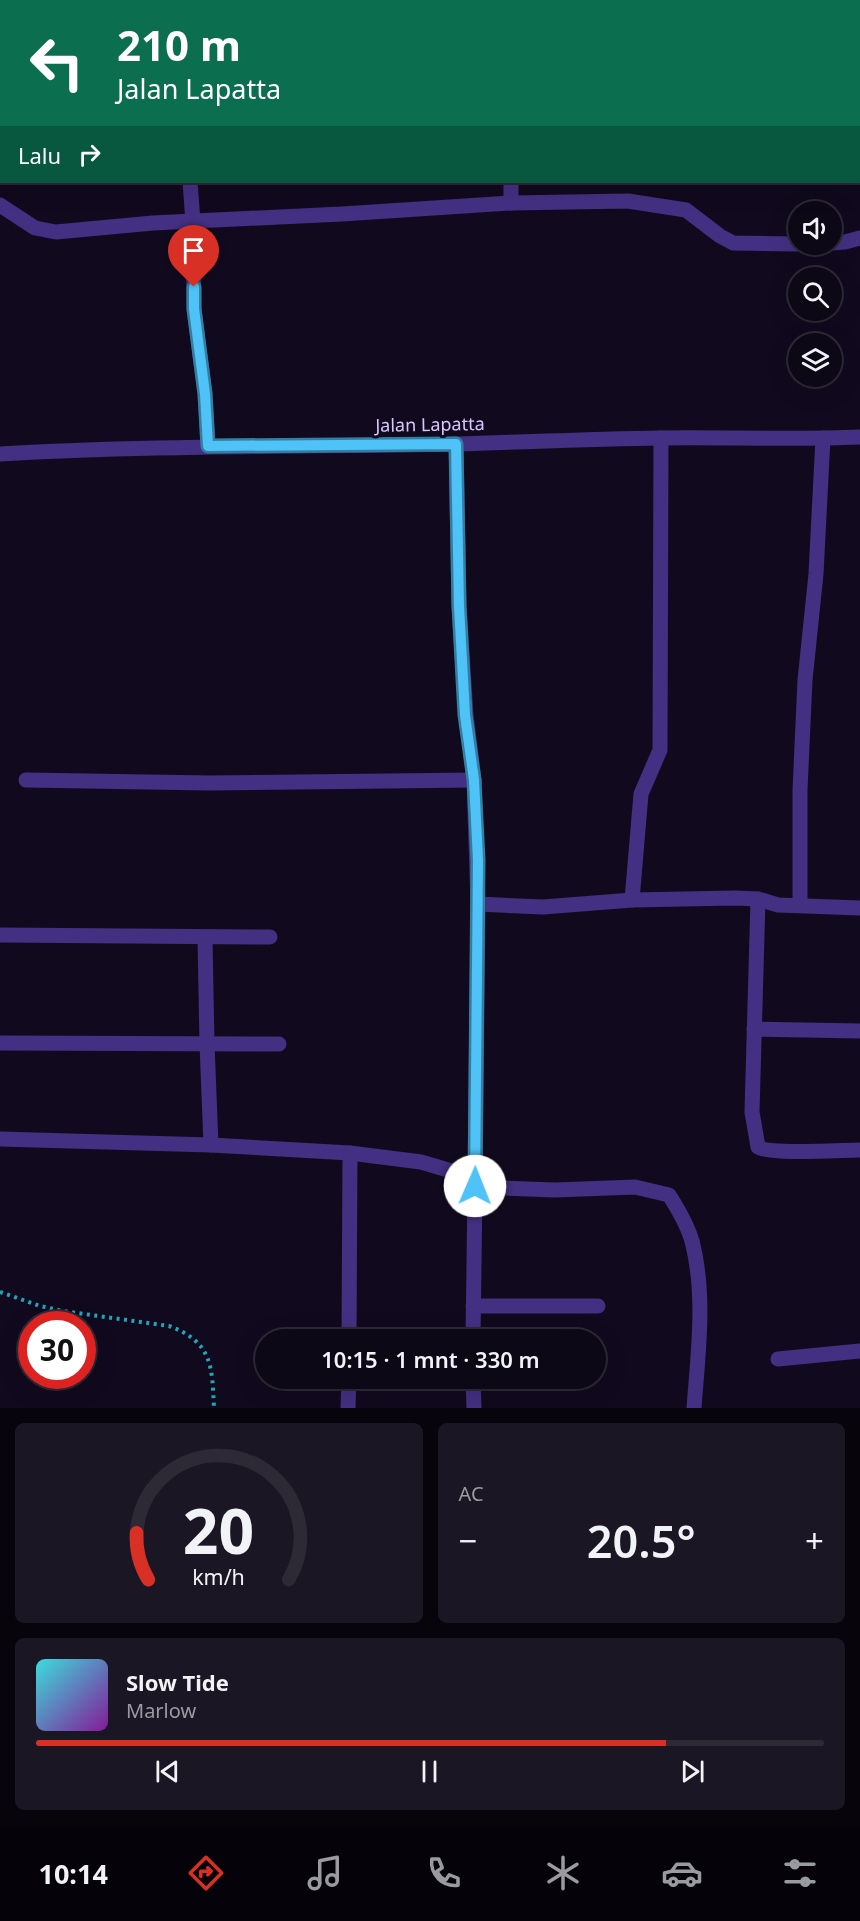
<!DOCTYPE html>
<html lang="id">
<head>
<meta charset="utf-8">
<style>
  body { margin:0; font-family:"Noto Sans",sans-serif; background:#1b1623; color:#f1f3f6; height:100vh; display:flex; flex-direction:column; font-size:22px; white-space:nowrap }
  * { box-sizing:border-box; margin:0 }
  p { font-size:20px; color:#9a9aa1 }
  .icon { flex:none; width:33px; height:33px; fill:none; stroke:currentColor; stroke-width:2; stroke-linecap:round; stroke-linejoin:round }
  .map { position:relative; height:1408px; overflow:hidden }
  .drawer { display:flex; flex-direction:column; gap:15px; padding:15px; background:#07040c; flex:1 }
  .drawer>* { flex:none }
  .hud { position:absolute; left:0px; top:0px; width:861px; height:183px; box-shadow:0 6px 24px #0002,0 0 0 2px #2d2935; background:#0b6e4f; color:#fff; overflow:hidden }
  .tools { position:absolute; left:788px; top:201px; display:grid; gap:12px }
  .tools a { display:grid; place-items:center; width:54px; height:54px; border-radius:50%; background:#0d0816; box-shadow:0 6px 24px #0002,0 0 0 2px #2d2935; font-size:30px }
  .speed { position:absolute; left:18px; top:1311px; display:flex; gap:12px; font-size:30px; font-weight:700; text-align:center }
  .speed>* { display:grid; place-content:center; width:78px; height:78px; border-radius:50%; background:#0d0816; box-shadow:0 6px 24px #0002,0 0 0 2px #2d2935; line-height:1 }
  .speed .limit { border:9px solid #d22; background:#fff; color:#111 }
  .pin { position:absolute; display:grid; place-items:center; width:51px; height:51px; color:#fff; margin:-62px -26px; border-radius:50% 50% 50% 0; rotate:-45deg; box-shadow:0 0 6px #0007 }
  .pin .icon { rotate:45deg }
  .me { position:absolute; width:66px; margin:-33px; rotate:1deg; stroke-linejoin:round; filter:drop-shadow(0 0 4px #0008) }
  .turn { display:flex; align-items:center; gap:21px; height:126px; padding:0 18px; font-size:27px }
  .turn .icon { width:78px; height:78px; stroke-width:2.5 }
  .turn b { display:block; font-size:42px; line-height:51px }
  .then { display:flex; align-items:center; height:57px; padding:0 18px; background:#0003; gap:12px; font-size:22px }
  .big { font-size:45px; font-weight:600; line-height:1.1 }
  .drawer .card { flex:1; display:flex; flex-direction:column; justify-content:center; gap:9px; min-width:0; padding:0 21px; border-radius:9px; background:#1b1623 }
  .drawer .dial { align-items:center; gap:0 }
  .dial svg { height:156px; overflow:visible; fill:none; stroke:#2d2935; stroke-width:7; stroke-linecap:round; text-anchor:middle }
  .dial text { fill:#f1f3f6; stroke:none }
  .song { display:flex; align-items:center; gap:18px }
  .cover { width:72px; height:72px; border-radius:9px; background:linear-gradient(135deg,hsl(180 70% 55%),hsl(290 70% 35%)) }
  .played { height:6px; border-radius:3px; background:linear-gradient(90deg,#d93025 80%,#2d2935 80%) }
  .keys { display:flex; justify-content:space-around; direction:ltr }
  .heat { display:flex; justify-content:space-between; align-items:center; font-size:33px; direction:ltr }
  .drawer .tiles { flex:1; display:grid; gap:15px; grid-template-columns:1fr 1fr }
  .card:last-child { grid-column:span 2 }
  .trip { position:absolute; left:255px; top:1329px; width:351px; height:60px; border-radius:30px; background:#0d0816; box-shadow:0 6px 24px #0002,0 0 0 2px #2d2935; font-weight:600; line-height:60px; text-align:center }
  .menu { display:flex; height:96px; justify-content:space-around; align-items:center; background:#050309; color:#9a9aa1 }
  .menu .icon { width:42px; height:42px }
  .menu .current { color:#d93025 }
  .menu b { font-size:27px; color:#f1f3f6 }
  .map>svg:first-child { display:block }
</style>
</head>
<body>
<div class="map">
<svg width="860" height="1408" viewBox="0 0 860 1408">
  <rect width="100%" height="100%" fill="#110a1e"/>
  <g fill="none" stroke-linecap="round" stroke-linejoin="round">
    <path stroke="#21a5b9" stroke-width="4" stroke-dasharray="3 4.5" stroke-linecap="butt" d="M0,1292L40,1306L63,1311L169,1326C213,1342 212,1367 214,1408"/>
    <g stroke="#433082" stroke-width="15">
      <polyline points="179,0 179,2"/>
      <polyline points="507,0 507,2"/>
      <polyline points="190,182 193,222 194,309 205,394 208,446"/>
      <polyline points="511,182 511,203"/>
      <polyline points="0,205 35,228 56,232 153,223 342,214 511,203 628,201 686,210 720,236 733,243 798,244"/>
      <polyline points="831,243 845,242 860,238"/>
      <polyline points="456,444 459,606 466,715 474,780 478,904 543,907 632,900 735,898 758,899 778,905 860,908"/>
      <path d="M0,454C152,445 305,447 457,444C525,442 593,439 661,438C727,437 794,440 860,437"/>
      <polyline points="26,780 209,783 474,780"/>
      <path d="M758,899L752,1112L758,1147C769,1155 842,1150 860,1150"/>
      <polyline points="632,900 641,794 660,750 661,438"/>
      <polyline points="800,905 800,790 805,680 816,574 823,438"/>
      <polyline points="0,935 270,937"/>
      <polyline points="205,938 207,1044 211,1145"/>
      <polyline points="754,1029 860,1031"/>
      <polyline points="0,1043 279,1044"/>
      <polyline points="0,1139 211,1145 350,1153 349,1340"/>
      <path d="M350,1153L421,1162L475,1178V1187L555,1190L635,1187L669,1195C678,1209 687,1224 692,1241C706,1295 698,1353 694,1408"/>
      <polyline points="475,1178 478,904"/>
      <polyline points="473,1306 598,1306"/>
      <polyline points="473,1340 475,1187"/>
      <polyline points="778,1359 860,1351"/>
      <polyline points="473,1378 474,1408"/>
      <polyline points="348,1408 349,1378"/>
    </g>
  </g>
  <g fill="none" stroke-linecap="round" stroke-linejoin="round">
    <g stroke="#337fa1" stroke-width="15">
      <polyline id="route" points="194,287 194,309 205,394 208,446 456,444 459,606 465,715 474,780 478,860 475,1186"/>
    </g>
    <use href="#route" stroke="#4fc3f7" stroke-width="10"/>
  </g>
  <g text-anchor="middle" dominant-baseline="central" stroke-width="6" stroke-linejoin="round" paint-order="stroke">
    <g font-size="18" fill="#d8c7ff" stroke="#110a1e">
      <text transform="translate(430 424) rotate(-1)">Jalan Lapatta</text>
    </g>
  </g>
</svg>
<div class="tools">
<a><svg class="icon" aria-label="sound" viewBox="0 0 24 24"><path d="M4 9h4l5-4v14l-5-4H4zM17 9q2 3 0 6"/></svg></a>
<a><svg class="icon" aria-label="search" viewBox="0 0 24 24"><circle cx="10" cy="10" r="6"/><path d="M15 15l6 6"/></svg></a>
<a><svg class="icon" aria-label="layers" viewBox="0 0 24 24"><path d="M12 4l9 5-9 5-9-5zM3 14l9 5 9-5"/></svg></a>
</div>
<div class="speed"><div class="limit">30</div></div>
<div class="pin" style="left:194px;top:287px;background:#d93025"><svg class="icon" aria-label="arrive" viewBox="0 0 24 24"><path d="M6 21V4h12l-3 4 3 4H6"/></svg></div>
<svg class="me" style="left:475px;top:1186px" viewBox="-20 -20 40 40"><circle r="19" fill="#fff"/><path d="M0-13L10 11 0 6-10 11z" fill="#4fc3f7"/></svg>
<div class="trip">10:15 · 1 mnt · 330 m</div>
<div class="hud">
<div class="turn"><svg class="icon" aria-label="left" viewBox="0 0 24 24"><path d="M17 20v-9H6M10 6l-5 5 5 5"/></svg><div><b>210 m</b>Jalan Lapatta</div></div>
<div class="then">Lalu<svg class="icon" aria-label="right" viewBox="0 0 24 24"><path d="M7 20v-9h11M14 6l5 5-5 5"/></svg></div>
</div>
</div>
<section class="drawer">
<div class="tiles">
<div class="card dial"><svg viewBox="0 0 100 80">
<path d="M14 69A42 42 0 1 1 86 69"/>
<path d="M14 69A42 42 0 0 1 8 45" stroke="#d93025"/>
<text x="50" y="56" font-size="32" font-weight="700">20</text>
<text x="50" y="72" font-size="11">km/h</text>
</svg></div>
<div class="card"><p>AC</p>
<div class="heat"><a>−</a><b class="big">20.5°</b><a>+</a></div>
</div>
<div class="card">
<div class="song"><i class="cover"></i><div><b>Slow Tide</b><p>Marlow</p></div></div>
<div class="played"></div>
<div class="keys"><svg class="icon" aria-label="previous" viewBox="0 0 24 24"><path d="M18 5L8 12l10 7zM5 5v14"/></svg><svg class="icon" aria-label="pause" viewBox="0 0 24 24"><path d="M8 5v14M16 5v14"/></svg><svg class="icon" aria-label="next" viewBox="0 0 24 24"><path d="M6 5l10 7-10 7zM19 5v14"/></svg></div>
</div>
</div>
</section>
<nav class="menu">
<b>10:14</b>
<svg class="icon current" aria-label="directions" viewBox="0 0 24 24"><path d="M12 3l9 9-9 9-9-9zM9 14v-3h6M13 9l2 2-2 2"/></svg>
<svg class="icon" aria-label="music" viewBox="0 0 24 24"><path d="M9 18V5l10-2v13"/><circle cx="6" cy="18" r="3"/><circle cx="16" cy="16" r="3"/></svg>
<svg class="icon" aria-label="phone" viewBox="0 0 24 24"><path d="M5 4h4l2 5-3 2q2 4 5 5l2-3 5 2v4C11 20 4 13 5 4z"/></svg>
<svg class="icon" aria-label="climate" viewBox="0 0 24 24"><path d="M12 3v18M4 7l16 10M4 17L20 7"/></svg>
<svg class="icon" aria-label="car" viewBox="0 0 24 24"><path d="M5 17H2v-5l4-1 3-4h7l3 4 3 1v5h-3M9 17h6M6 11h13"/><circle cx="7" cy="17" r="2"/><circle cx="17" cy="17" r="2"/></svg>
<svg class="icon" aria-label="filters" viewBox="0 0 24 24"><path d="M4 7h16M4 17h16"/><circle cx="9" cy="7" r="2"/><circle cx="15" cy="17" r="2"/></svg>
</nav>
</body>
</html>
